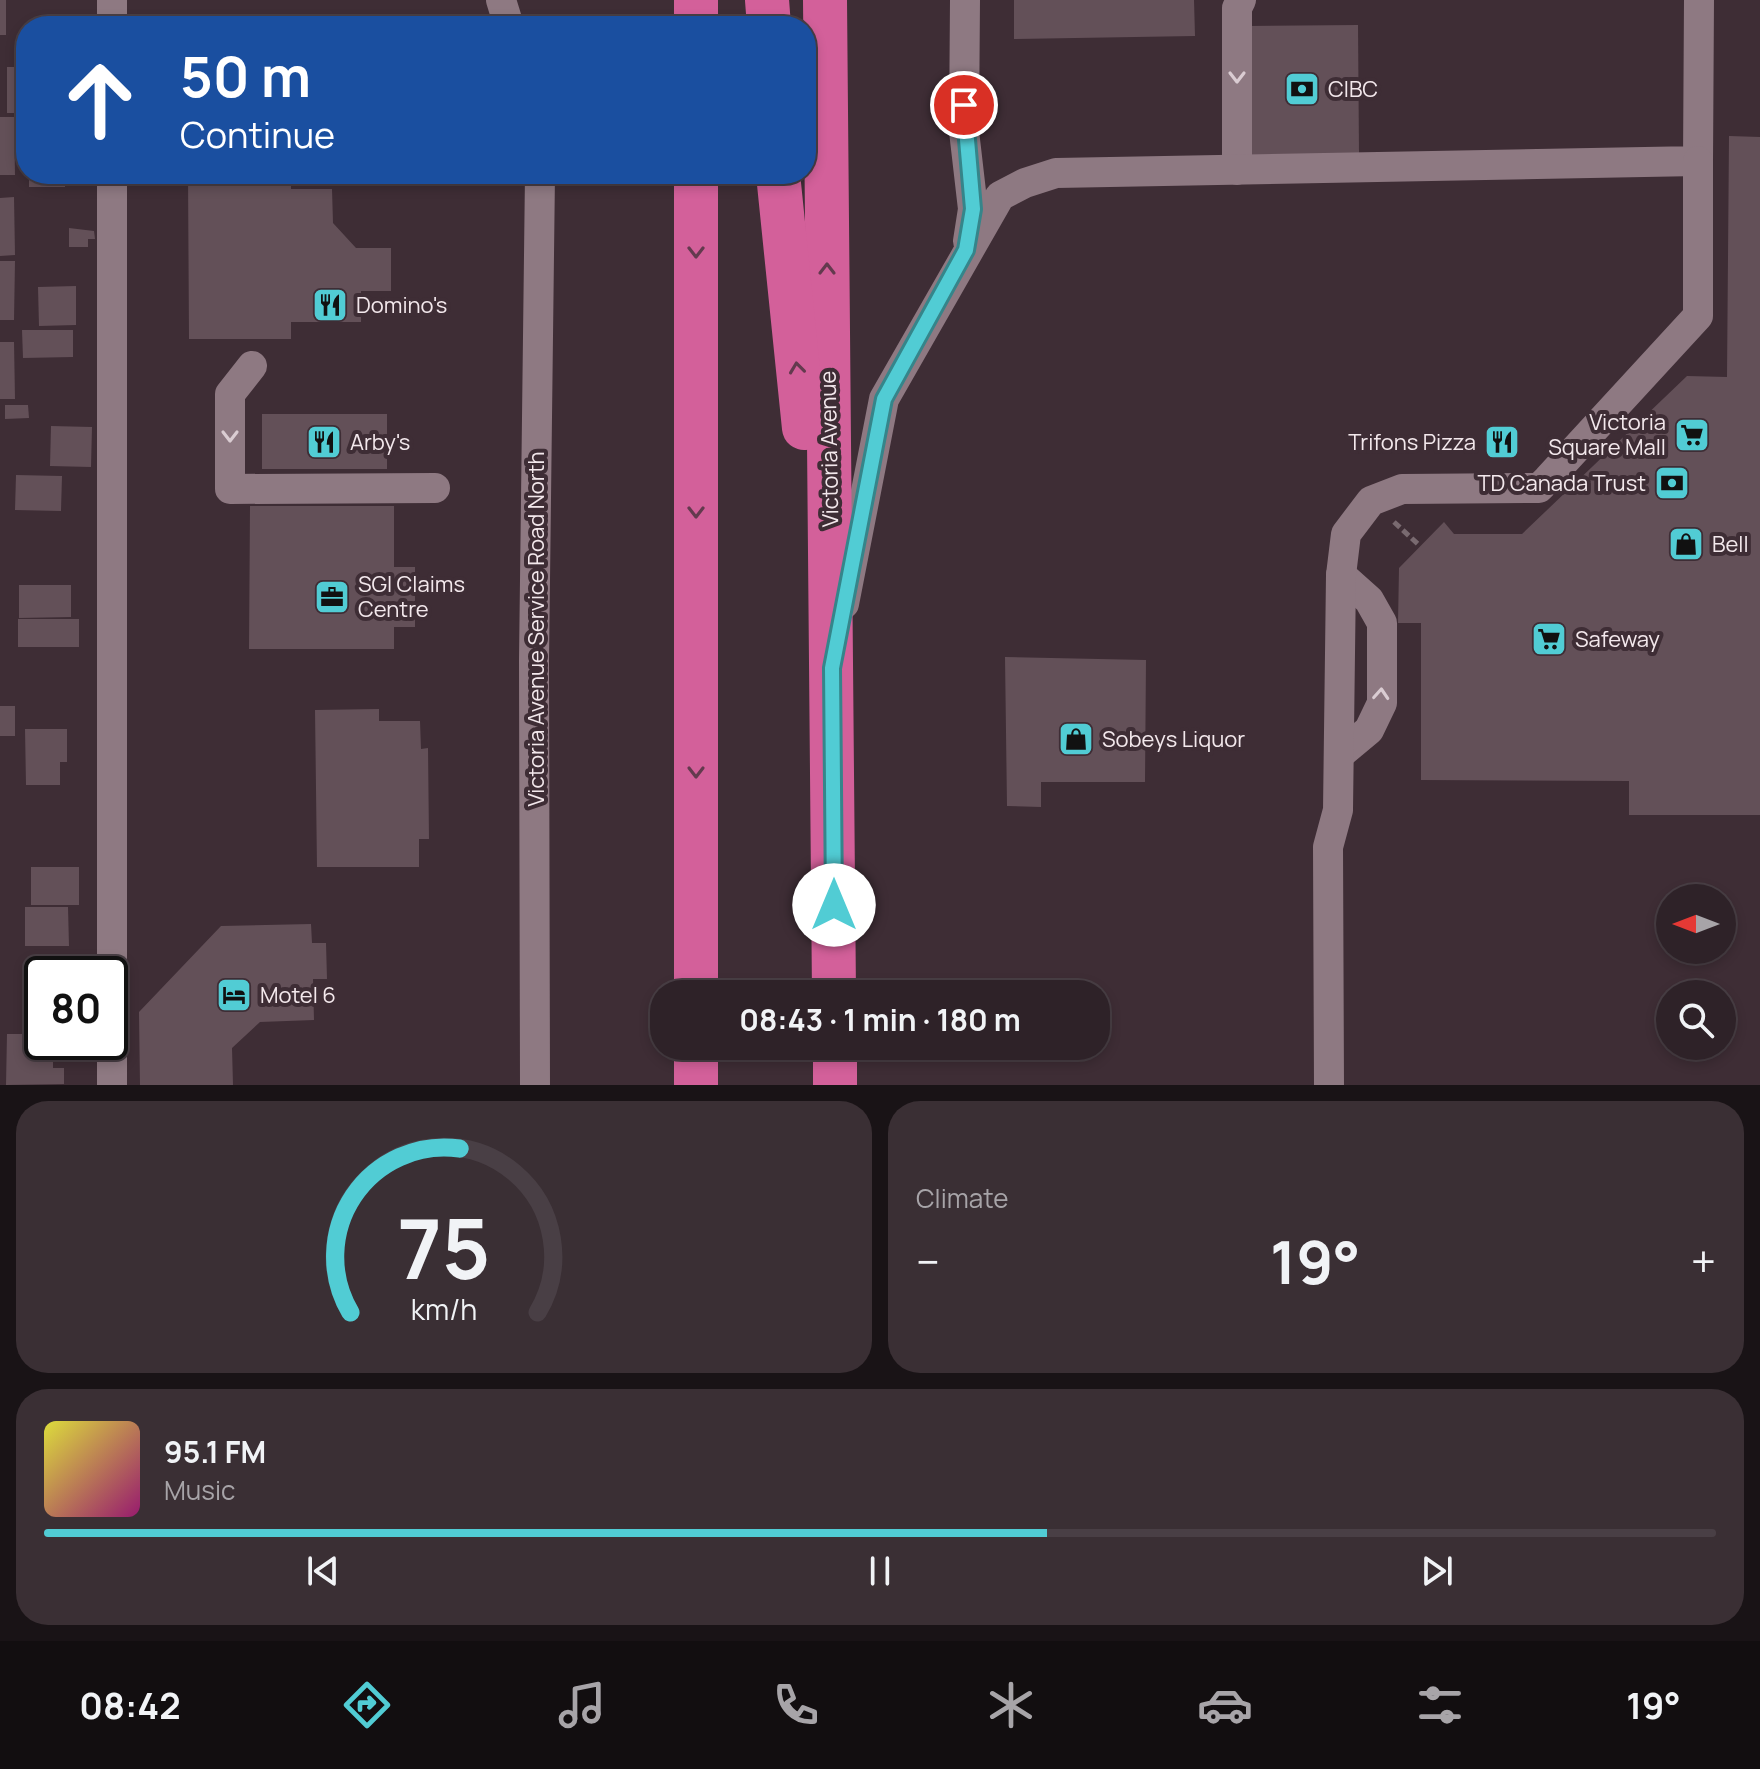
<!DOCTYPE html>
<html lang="en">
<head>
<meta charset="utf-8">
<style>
  body { margin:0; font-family:Manrope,sans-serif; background:#3a2f34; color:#f1f3f6; height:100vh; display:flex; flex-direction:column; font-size:30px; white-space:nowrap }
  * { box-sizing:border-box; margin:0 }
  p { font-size:26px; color:#a7a4a8 }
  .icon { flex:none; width:44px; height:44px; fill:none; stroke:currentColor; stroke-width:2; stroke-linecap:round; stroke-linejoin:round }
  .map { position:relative; height:1085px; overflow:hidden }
  .side { display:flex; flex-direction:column; gap:16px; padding:16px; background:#191316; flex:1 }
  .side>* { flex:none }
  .top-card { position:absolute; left:16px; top:16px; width:800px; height:168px; border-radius:32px; box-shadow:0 4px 12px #0003,0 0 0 2px #493f45; background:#1a4fa0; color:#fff; overflow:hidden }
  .needle { width:52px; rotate:270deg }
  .fabs { position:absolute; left:1656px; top:884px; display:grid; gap:16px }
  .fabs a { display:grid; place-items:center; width:80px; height:80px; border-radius:50%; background:#2e2228; box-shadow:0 4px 12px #0003,0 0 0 2px #493f45; font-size:40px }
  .speed { position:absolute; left:24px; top:956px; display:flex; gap:16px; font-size:40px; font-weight:700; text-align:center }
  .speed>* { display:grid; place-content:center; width:104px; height:104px; border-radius:50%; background:#2e2228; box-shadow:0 4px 12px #0003,0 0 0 2px #493f45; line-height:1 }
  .speed .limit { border:4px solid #111; border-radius:12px; background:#fff; color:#111 }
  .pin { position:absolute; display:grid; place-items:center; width:68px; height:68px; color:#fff; margin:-34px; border:4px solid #fff; border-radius:50%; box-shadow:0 2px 8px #0007 }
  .me { position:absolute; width:88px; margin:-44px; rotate:0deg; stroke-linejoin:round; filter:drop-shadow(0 0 6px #0008) }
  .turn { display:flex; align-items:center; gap:28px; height:168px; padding:0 32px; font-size:36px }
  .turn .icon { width:104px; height:104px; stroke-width:2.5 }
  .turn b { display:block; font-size:56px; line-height:68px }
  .big { font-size:60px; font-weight:700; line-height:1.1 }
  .side .card { flex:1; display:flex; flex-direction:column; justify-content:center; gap:12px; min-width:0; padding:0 28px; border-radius:32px; background:#3a2f34 }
  .side .dial { align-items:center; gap:0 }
  .dial svg { height:208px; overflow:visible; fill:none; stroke:#493f45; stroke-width:7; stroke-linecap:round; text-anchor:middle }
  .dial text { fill:#f1f3f6; stroke:none }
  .song { display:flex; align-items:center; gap:24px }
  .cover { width:96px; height:96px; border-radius:12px; background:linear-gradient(135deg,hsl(60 70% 55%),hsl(320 70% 35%)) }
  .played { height:8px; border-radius:4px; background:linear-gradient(90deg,#51ccd4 60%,#493f45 60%) }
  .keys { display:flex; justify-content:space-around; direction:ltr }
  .heat { display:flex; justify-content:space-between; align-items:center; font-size:44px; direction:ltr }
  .side .tiles { flex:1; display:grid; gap:16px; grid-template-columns:1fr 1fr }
  .card:last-child { grid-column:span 2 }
  .trip { position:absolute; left:650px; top:980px; width:460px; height:80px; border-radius:32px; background:#2e2228; box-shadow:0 4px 12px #0003,0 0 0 2px #493f45; font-weight:700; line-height:80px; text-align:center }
  .tabs { display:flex; height:128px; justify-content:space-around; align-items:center; background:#120e10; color:#a7a4a8 }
  .tabs .icon { width:56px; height:56px }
  .tabs .active { color:#51ccd4 }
  .tabs b { font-size:36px; color:#f1f3f6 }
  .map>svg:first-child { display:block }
</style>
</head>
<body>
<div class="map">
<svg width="1760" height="1085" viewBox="0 0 1760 1085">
  <rect width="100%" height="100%" fill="#3e2d35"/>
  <g fill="#635058">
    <rect x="0" y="0" width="6" height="35"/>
    <polygon points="1014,0 1194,0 1195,36 1014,39"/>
    <polygon points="1358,25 1359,154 1247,155 1246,26"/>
    <rect x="7" y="67" width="19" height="46"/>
    <polygon points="0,117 14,117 15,175 0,175"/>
    <polygon points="1729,136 1760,137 1760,815 1629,815 1629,781 1421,780 1421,623 1398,623 1399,568 1444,522 1454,534 1522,534 1687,376 1727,377"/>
    <rect x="29" y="174" width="36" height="13"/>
    <polygon points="188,174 291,174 291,189 332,189 333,223 356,248 391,248 391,291 361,291 361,322 291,322 291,339 189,339"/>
    <polygon points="14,197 15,255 0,256 0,198"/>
    <polygon points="69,228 94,231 95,239 88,239 88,247 69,247"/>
    <polygon points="0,261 15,261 14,320 0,320"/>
    <polygon points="76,286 76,325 39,326 38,287"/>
    <polygon points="22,330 73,330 73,357 23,358"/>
    <polygon points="0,342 14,342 15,399 0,399"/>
    <polygon points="5,405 28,405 29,418 5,419"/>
    <rect x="262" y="414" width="125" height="55"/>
    <polygon points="51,426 92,427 91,467 50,466"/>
    <polygon points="16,475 62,476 61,511 15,510"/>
    <polygon points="250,506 394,506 394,567 415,567 415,627 394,627 394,649 249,649"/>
    <polygon points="19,585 71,585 71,617 19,618"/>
    <rect x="18" y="619" width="61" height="28"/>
    <polygon points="1005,657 1146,660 1145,782 1041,782 1041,807 1007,806"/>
    <rect x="0" y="706" width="15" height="30"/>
    <polygon points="379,709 379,721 420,721 421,749 428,748 429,839 419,839 419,867 317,867 315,710"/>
    <polygon points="25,729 67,729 67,762 60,762 60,785 26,785"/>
    <rect x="31" y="867" width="48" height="38"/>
    <polygon points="25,907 68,907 69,946 25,946"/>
    <polygon points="311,924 312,943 326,943 327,979 313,979 314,1020 260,1022 232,1048 233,1085 140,1085 139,1012 221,926"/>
    <polygon points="7,1034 42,1034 44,1048 59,1048 59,1059 44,1061 53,1062 53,1068 64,1068 64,1084 6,1085"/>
  </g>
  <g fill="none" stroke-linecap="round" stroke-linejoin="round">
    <polyline stroke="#796a70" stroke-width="5" stroke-dasharray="8 4" stroke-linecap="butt" points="1394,522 1420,546"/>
    <g stroke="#8e7982" stroke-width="30">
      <polyline points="501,0 509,26"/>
      <polyline points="965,0 964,131 973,209 968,241"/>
      <polyline points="112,26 112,0"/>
      <polyline points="1237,170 1237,8 1241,0"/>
      <polyline points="252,366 230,394 230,489 435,488"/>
      <polyline points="844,604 884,399 1000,196 1025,183 1056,173 1698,161 1699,0"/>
      <polyline points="1339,755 1369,730 1382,703 1382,623 1369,600 1341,575"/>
      <polyline points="112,1085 112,174"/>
      <polyline points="535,1085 534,661 540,174"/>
      <polyline points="1329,1085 1328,847 1338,810 1341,575 1346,534 1371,501 1402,489 1539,488 1548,479 1698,316 1698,161"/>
    </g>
    <g stroke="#d3609a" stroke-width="44">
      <polyline points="696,0 696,26"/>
      <polyline points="767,0 769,26"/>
      <polyline points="825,0 834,994"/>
      <polyline points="696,174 696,994"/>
      <polyline points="778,174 804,428"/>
      <polyline points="696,1046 696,1085"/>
      <polyline points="835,1046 835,1085"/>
    </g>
  </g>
  <defs><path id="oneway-chevron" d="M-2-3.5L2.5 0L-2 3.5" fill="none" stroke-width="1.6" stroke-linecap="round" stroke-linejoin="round" transform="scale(2)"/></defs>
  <g stroke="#daccd2">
    <use href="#oneway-chevron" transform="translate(1237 77) rotate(90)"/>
    <use href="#oneway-chevron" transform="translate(230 436) rotate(90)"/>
    <use href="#oneway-chevron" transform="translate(1381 694) rotate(-86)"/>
  </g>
  <g stroke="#633a4e">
    <use href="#oneway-chevron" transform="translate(696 252) rotate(90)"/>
    <use href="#oneway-chevron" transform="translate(827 269) rotate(-90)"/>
    <use href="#oneway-chevron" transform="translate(797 368) rotate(-97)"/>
    <use href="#oneway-chevron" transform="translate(696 512) rotate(90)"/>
    <use href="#oneway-chevron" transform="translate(696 772) rotate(90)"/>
  </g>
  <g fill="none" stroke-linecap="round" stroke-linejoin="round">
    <g stroke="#35858a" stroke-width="20">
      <polyline id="route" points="834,905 832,668 884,399 966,250 973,209 964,105"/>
    </g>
    <use href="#route" stroke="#51ccd4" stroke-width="14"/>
  </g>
  <defs>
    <g id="bank-square" transform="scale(1.8)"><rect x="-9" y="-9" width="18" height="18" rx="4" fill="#51ccd4" stroke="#3e2d35"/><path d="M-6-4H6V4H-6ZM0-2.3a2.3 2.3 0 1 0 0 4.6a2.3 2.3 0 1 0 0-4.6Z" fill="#111"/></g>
    <g id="restaurant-square" transform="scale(1.8)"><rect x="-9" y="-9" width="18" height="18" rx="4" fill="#51ccd4" stroke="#3e2d35"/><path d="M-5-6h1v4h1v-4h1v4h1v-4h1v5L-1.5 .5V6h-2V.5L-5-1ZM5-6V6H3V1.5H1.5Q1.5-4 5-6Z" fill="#111"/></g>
    <g id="supermarket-square" transform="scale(1.8)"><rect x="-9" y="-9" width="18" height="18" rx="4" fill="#51ccd4" stroke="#3e2d35"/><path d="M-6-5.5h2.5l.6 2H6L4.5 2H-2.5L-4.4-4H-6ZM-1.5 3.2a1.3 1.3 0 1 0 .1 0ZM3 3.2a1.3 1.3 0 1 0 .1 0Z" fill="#111"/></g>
    <g id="shop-square" transform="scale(1.8)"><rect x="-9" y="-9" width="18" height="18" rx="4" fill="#51ccd4" stroke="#3e2d35"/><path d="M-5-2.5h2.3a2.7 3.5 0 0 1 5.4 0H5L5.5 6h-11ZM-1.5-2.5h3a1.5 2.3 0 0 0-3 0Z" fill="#111"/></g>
    <g id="office-square" transform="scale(1.8)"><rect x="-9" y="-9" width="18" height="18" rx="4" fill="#51ccd4" stroke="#3e2d35"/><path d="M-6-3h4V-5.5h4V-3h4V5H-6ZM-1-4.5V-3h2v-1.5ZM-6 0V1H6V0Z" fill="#111"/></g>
    <g id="hotel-square" transform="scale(1.8)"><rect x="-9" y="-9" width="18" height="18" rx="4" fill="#51ccd4" stroke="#3e2d35"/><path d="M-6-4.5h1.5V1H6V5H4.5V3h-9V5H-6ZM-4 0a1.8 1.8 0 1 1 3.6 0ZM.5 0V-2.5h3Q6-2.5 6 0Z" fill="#111"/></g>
  </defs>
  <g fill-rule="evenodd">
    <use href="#bank-square" x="1302" y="89"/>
    <use href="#restaurant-square" x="330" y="305"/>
    <use href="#supermarket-square" x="1692" y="435"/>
    <use href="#restaurant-square" x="324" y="442"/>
    <use href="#restaurant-square" x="1502" y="442"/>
    <use href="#bank-square" x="1672" y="483"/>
    <use href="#shop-square" x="1686" y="544"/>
    <use href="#office-square" x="332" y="597"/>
    <use href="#supermarket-square" x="1549" y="639"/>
    <use href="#shop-square" x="1076" y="739"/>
    <use href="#hotel-square" x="234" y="995"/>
  </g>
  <g text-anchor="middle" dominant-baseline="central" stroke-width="8" stroke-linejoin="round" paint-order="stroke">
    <g font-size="22" fill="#f3e8ec" stroke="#3e2d35" text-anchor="start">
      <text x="1328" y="89">CIBC</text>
      <text x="356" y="305">Domino's</text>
      <text x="1666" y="422" text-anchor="end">Victoria<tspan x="1666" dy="25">Square Mall</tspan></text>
      <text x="350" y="442">Arby's</text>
      <text x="1476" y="442" text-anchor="end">Trifons Pizza</text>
      <text x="1646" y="483" text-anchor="end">TD Canada Trust</text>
      <text x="1712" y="544">Bell</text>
      <text x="358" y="584">SGI Claims<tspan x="358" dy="25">Centre</tspan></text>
      <text x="1575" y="639">Safeway</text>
      <text x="1102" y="739">Sobeys Liquor</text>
      <text x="260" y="995">Motel 6</text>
    </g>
    <g font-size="22" fill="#f3e8ec" stroke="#3e2d35">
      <text transform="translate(829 449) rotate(-91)">Victoria Avenue</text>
      <text transform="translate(536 629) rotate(-90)">Victoria Avenue Service Road North</text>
    </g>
  </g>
</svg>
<div class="fabs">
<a><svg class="needle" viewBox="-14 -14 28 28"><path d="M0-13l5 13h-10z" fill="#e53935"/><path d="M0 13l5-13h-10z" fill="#a7a4a8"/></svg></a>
<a><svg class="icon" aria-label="search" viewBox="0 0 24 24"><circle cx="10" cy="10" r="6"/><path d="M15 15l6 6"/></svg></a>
</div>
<div class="speed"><div class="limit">80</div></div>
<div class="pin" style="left:964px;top:105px;background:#d93025"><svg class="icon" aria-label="arrive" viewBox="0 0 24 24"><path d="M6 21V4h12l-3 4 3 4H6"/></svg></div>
<svg class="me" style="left:834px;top:905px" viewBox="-20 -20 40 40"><circle r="19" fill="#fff"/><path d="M0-13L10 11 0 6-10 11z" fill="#51ccd4"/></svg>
<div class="trip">08:43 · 1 min · 180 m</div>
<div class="top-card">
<div class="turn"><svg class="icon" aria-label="ahead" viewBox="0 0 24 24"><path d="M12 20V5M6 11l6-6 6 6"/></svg><div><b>50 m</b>Continue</div></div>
</div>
</div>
<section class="side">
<div class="tiles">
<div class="card dial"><svg viewBox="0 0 100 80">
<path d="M14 69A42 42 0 1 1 86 69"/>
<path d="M14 69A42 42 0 0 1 56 6" stroke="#51ccd4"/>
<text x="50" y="56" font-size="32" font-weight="700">75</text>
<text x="50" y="72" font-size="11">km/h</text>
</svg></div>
<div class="card"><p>Climate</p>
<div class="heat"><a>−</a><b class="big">19°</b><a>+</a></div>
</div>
<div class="card">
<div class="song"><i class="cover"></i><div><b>95.1 FM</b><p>Music</p></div></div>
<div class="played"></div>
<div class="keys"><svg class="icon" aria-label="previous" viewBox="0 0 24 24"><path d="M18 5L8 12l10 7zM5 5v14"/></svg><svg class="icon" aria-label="pause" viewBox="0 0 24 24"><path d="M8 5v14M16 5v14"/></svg><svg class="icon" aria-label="next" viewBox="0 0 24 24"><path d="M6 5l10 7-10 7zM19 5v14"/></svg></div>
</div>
</div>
</section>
<nav class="tabs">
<b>08:42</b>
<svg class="icon active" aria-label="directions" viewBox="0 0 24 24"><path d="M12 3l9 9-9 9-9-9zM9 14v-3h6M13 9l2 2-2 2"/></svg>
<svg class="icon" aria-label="music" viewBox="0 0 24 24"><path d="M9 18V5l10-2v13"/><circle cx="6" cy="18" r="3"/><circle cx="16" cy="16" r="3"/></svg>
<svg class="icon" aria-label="phone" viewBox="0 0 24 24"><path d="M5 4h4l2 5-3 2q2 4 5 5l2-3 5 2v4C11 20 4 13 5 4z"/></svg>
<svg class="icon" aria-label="climate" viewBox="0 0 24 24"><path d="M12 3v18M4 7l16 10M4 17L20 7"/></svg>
<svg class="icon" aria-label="car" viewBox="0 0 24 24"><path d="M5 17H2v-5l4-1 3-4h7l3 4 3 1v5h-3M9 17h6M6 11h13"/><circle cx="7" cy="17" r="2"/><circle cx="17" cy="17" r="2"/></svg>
<svg class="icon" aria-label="filters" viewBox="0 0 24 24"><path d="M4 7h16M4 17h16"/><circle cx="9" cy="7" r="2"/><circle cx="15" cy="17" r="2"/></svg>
<b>19°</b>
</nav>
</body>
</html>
